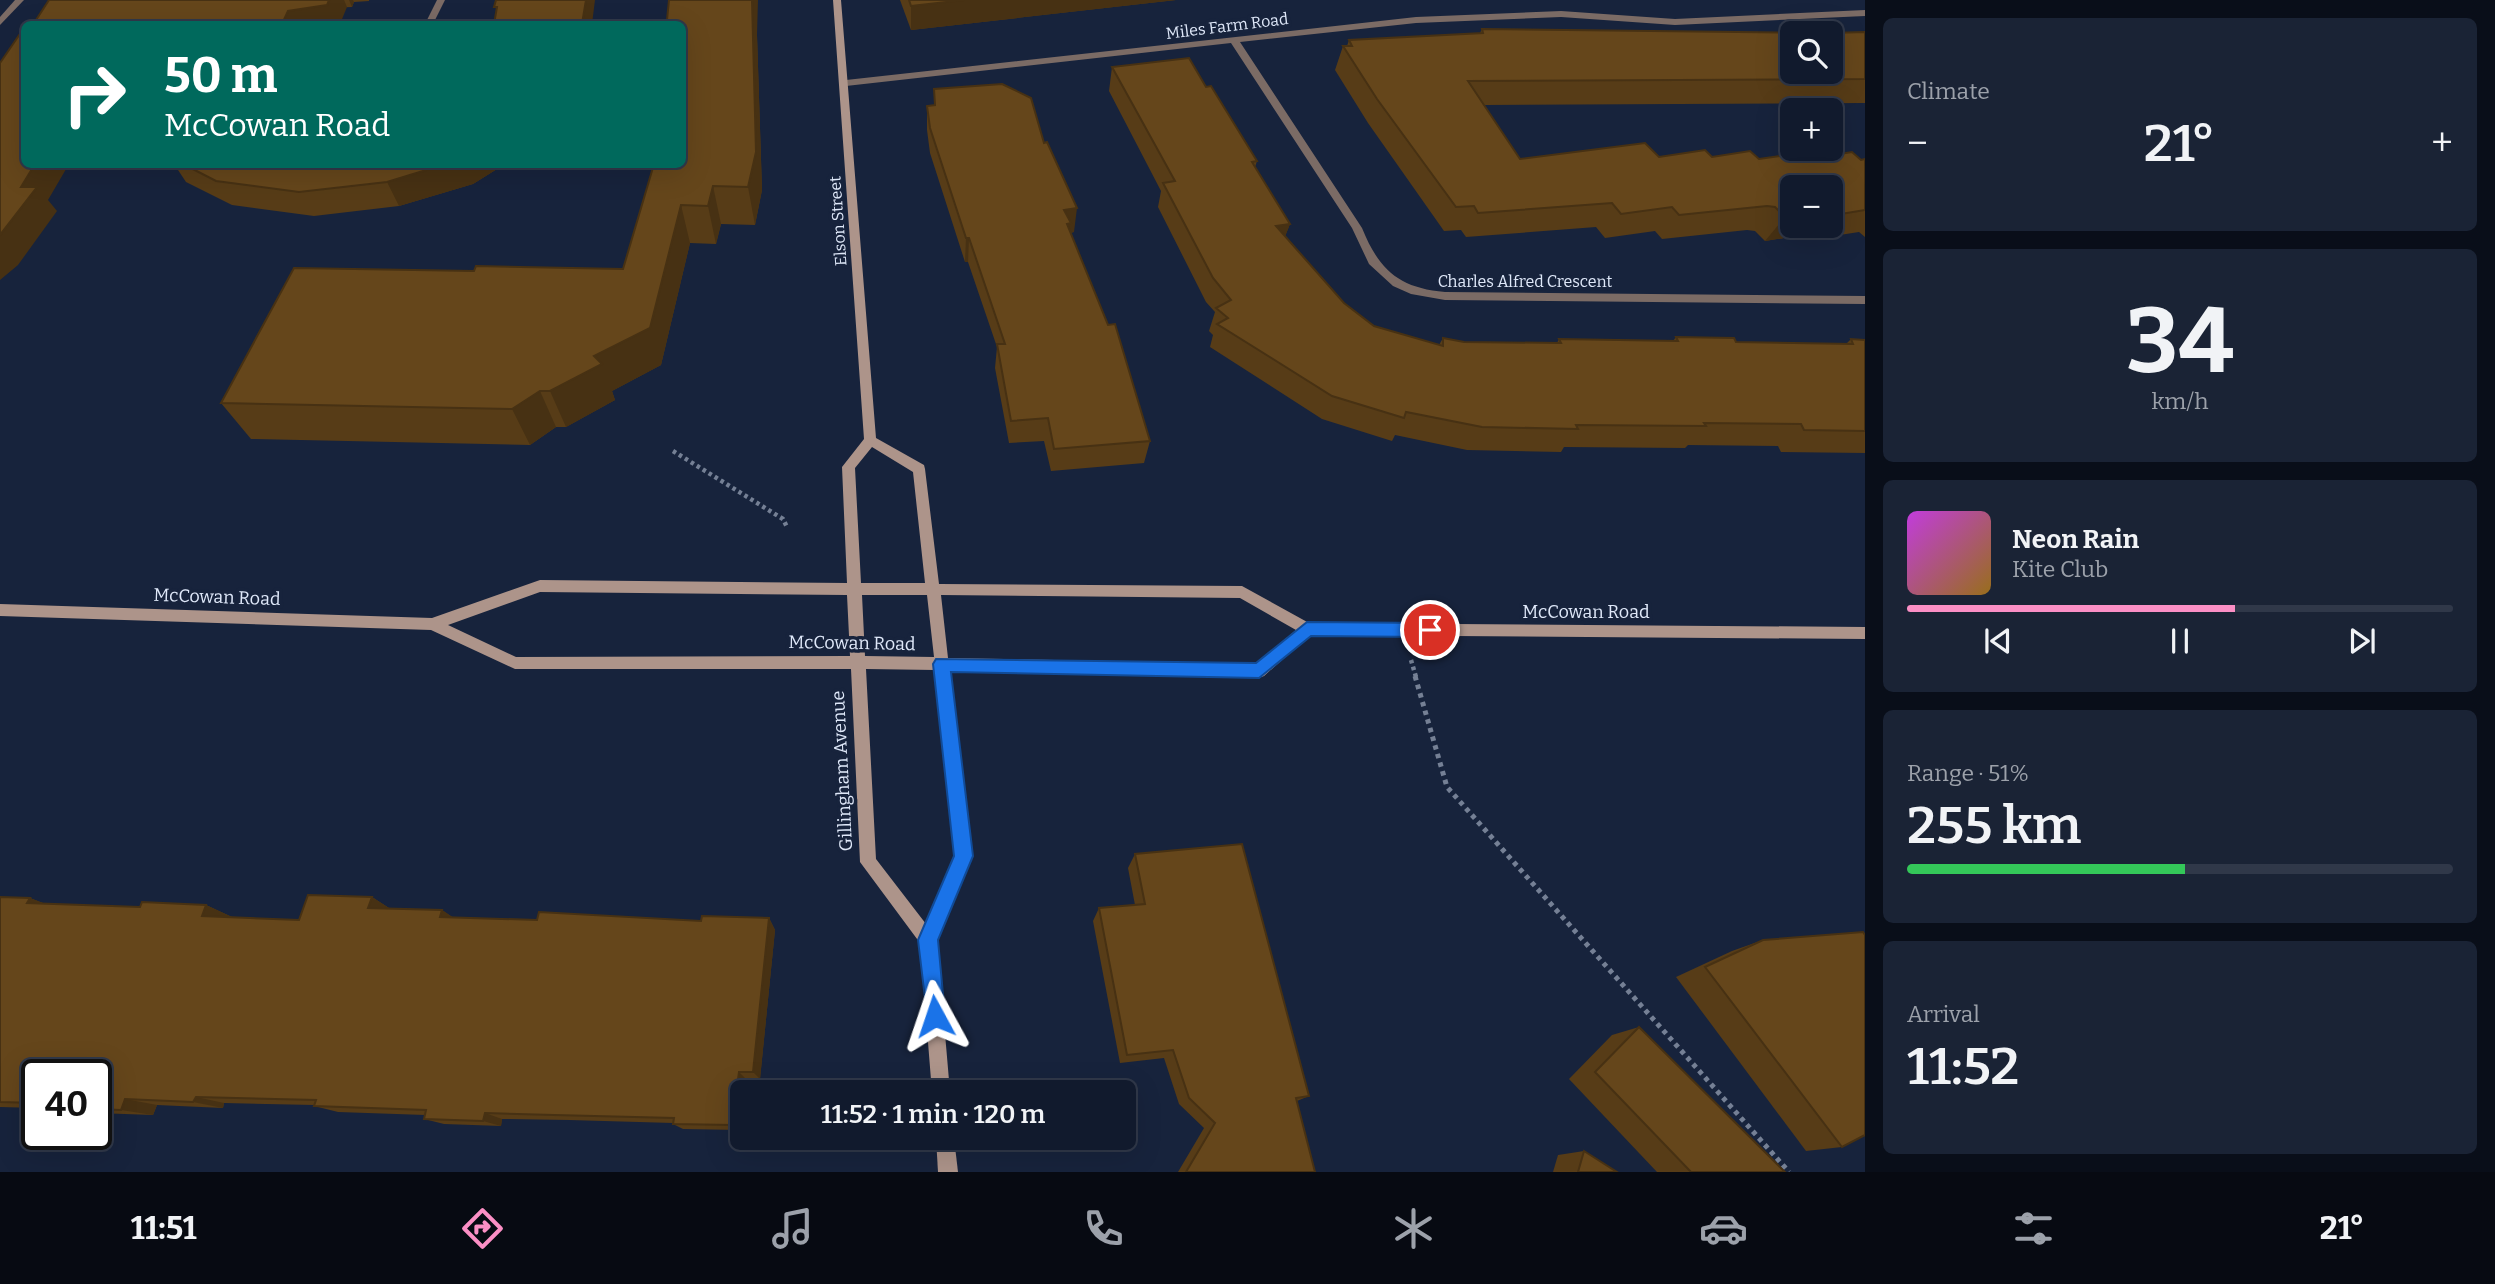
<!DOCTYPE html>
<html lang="en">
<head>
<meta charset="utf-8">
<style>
  body { margin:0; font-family:Bitter,serif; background:#1a2335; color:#f1f3f6; height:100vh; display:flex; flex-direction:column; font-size:26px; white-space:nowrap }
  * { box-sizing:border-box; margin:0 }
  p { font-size:23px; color:#9ca1aa }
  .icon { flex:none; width:38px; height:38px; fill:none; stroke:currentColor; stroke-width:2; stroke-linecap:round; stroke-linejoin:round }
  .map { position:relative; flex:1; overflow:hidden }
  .sheet { display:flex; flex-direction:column; gap:18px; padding:18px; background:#090e19; width:630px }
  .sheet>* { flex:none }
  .guide { position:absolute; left:21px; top:21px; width:665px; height:147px; border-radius:10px; box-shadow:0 7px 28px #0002,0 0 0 2px #303849; background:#00695c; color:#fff; overflow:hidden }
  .fabs { position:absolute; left:1780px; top:21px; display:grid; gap:14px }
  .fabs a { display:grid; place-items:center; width:63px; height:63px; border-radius:10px; background:#111a2d; box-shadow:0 7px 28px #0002,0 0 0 2px #303849; font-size:35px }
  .speed { position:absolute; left:21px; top:1059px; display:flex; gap:14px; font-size:35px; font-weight:700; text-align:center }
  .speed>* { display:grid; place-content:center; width:91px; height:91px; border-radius:50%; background:#111a2d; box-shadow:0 7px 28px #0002,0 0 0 2px #303849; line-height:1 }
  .speed .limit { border:4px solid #111; border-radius:10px; background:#fff; color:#111 }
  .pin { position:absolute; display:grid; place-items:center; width:60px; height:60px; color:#fff; margin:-30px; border:4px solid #fff; border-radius:50%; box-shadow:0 2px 7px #0007 }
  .me { position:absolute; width:77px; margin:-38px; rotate:355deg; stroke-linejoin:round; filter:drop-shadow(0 0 5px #0008) }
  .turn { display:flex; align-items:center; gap:24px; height:147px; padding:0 28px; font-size:32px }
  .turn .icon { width:91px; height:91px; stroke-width:2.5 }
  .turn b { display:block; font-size:49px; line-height:60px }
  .big { font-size:52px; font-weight:600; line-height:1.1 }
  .sheet .tile { flex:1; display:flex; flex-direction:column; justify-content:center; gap:10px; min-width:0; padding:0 24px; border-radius:10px; background:#1a2335 }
  .sheet .dial { align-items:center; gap:0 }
  .dial b { font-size:91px; line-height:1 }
  .song { display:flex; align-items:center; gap:21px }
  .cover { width:84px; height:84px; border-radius:10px; background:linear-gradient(135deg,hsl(290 70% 55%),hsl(40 70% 35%)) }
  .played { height:7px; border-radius:4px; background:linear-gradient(90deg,#fb8fc5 60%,#303849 60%) }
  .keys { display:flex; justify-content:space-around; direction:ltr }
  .heat { display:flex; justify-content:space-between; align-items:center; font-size:38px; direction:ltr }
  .charge { height:10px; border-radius:5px; background:linear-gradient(90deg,#34c759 51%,#303849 0) }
  .trip { position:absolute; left:730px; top:1080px; width:406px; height:70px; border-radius:10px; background:#111a2d; box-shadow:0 7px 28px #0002,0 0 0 2px #303849; font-weight:600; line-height:70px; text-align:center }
  .tab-bar { display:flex; height:112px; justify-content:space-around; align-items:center; background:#070a12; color:#9ca1aa }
  .tab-bar .icon { width:49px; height:49px }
  .tab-bar .current { color:#fb8fc5 }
  .tab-bar b { font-size:32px; color:#f1f3f6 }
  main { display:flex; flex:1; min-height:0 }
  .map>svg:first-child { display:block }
</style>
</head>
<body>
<main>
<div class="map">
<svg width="1865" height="1172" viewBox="0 0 1865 1172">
  <rect width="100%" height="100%" fill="#17233c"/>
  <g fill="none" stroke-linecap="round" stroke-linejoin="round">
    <g stroke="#758095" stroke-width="4.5" stroke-dasharray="3.5 3.5" stroke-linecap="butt">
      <polyline points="673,451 783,519 787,527"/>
      <polyline points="1411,660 1416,677"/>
    </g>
    <polyline stroke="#758095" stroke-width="5" stroke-dasharray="4.5 4.5" stroke-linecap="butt" points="1415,676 1447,787 1789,1172"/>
    <g fill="#7b6b65" fill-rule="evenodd">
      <polygon points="15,0 24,0 0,25 0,17"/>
      <polygon points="437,0 445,0 433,24 425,24"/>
      <path d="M1865,10V16L1675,25L1561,17L1416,23L1240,42L1362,228C1379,270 1399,288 1445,292L1865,296V304L1445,300L1411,294L1393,286L1369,264L1352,228L1231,43L846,86L841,83L846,80L1416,17L1561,11L1675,19Z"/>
    </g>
    <g fill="#ad948a" fill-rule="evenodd">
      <path d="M833,0H841L876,438L924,465L925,469L939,584L1242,586L1309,623L1865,627V639L1310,635L1264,676L1259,678L950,671L972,856L937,940L950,1092H932L920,943L860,862L851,669H515L431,630L0,616V604L432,618L540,580L847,583L842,467L864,439ZM872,447L913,472L925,583H861L855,468ZM540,592L847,595L850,656L516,657L448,625ZM862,595H927L934,657L865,656ZM941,595L1240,598L1296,630L1256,664L948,658ZM866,669L935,670L956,856L926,924L876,859Z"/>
      <polygon points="936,1138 954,1138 958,1172 938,1172"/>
    </g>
  </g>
  <g fill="#573c17" fill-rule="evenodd">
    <polygon points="49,0 369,0 369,1 354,2 352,7 36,20"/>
    <polygon points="900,0 1176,0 911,30"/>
    <polygon points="667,20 757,35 762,190 755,225 721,224 716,244 690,243 661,365 612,391 615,400 566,427 556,427 530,445 251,439 221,403 623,269 654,164 682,24 668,24"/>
    <path d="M1482,29L1792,72L1865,32V103L1484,105L1520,159L1712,157L1759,159L1814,158L1865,159V237L1859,232L1814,239L1809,234L1765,241L1755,231L1747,230L1662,239L1655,231L1605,238L1596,227L1466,237L1461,230L1444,231L1368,123L1335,70L1343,46H1347L1349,40L1480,33ZM1830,187V226H1792Z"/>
    <polygon points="1112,67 1206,87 1257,161 1255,167 1290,224 1285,236 1344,303 1374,326 1439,345 1443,338 1464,342 1557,343 1559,339 1673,341 1676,337 1736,342 1846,344 1851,339 1865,340 1865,453 1781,452 1778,446 1688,445 1685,448 1564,447 1561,452 1467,450 1395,435 1392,441 1322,419 1210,347 1213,335 1209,331 1215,312 1206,302 1158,207 1161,191 1109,91"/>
    <polygon points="934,89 1044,143 1074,232 1070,233 1150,441 1144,463 1051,471 1044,441 1009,443 995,368 997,347 968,262 965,262 930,153 927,130 927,106 934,105"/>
    <polygon points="174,164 505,164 473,184 399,206 314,216 232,205 186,182"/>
    <polygon points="1135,854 1309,1096 1297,1101 1315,1172 1178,1172 1204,1128 1179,1104 1164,1058 1120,1063 1093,921 1099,908 1135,905 1128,868"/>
    <polygon points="0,897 30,898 45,904 140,907 206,905 232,917 299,920 372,897 389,908 442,910 452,917 537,920 701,921 769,918 775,930 760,1079 746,1079 742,1092 742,1117 740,1130 683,1129 673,1124 673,1123 569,1120 502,1119 501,1126 444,1124 424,1119 425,1115 338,1112 314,1106 314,1105 224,1103 223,1108 157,1105 153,1115 96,1113 96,1074 37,1074 37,1108 0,1107"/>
    <polygon points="1763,940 1842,1147 1806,1151 1676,977 1732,951"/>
    <polygon points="1639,1027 1785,1172 1657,1172 1569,1079 1612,1035"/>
    <polygon points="1584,1151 1617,1172 1553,1172 1558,1155"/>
  </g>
  <g fill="#473113">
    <polygon points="329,0 344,0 347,7 340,24 282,24 288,11"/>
    <polygon points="349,0 353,0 354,2 352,7"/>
    <polygon points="586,0 595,0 592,24 582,24"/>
    <polygon points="752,0 758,0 757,35 762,190 755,225 748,187"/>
    <polygon points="964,0 1176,0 911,30 911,6"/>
    <polygon points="35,164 69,164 48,200 57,211 18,265 0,280 0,235 21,187"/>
    <polygon points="446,164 505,164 473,184 399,206 387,182"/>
    <polygon points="713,186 721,224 716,244 708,206"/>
    <polygon points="681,205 690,243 661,365 612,391 615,400 566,427 550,391 594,356"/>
    <polygon points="1077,208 1074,232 1069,233 1064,210"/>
    <polygon points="1792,215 1792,226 1816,226 1809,234 1765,241 1785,217"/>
    <polygon points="1290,224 1281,247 1276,226"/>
    <polygon points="966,238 969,238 968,262 965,262"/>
    <polygon points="540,391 556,427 530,445 512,409"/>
    <polygon points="372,897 392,910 368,908"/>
    <polygon points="30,898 62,910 27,903"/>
    <polygon points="206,905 232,917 202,916"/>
    <polygon points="442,910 460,922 440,917"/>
    <polygon points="769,918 775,930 760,1079 753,1072"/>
    <polygon points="739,1072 746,1079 745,1092 742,1092 742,1117 740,1130 732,1125"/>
    <polygon points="196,1097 224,1103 223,1108 193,1102"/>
    <polygon points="125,1099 157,1105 153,1115 121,1110"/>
    <polygon points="485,1113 502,1119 501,1126 483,1121"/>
  </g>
  <g fill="#65461b" stroke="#473113" stroke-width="2">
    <polygon points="49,0 329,0 327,5 288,11 282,24 27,24 30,20 36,20"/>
    <polygon points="496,0 586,0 582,24 494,24 497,7 494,7"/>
    <polygon points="669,0 752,0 756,152 748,187 713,186 708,206 681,205 650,328 594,356 602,364 550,391 540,391 512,409 221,403 294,268 474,271 476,266 623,269 654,164 682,164 682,24 670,24 670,20 667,20"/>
    <polygon points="909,0 964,0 911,6"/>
    <polygon points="24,28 24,164 35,164 21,187 37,187 0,235 0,63"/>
    <polygon points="1482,29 1819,33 1792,33 1792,72 1830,72 1830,33 1865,32 1865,79 1468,81 1520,159 1645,143 1659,157 1705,150 1712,157 1750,151 1759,159 1808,152 1814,158 1852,152 1861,160 1865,159 1865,210 1835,215 1830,211 1830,187 1792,187 1792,215 1785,217 1775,207 1767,206 1679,215 1672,207 1621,214 1612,203 1478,213 1474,206 1456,207 1377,99 1343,46 1352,46 1349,40 1483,33"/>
    <polygon points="1189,58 1206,87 1211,86 1257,161 1252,162 1290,224 1276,226 1344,303 1374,326 1443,346 1443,338 1464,342 1561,343 1559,339 1678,341 1676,337 1734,338 1736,342 1853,344 1851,339 1865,340 1865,431 1804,430 1801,424 1704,423 1706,426 1576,425 1578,429 1482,427 1406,412 1404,418 1332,396 1217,324 1228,318 1216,308 1231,300 1213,278 1163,183 1175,181 1112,67"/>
    <polygon points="1002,84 1031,98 1044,143 1047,142 1077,208 1064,210 1071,223 1067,224 1108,325 1115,324 1150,441 1054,449 1048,418 1011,421 997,344 1005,344 969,238 966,238 930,128 927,106 935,105 934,89"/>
    <polygon points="183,164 446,164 387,182 299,192 216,181"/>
    <polygon points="1242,844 1309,1096 1296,1098 1315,1172 1186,1172 1215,1123 1189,1098 1173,1050 1127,1055 1099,908 1145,904 1135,854"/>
    <polygon points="308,895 372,897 368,908 442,910 440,917 537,920 539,912 701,921 702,916 769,918 753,1072 739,1072 732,1125 673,1124 674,1118 554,1115 485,1113 483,1121 424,1119 426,1110 314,1106 316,1100 196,1097 193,1102 125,1099 121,1110 96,1109 96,1074 37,1074 37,1103 0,1102 0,897 30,898 27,903 140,907 142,902 206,905 202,916 299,920"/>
    <polygon points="1863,932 1865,935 1865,1135 1842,1147 1705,967 1763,940"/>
    <polygon points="1639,1027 1785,1172 1691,1172 1595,1072"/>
    <polygon points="1584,1151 1617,1172 1578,1172"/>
  </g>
  <polygon fill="#1a73e8" stroke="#114b97" stroke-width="2" points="1307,622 1430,623 1438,630 1430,637 1311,636 1259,678 951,672 973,856 938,940 945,1016 942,1023 935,1026 928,1023 918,940 954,856 933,664 936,659 1256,663"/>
  <g text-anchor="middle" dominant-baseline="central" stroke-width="7" stroke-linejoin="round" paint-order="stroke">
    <g font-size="16" fill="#dfe8f9" stroke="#17233c">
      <text transform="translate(1227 26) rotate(-7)">Miles Farm Road</text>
      <text transform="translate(838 221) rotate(-94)">Elson Street</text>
      <text x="1525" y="281">Charles Alfred Crescent</text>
    </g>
    <g font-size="18" fill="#dfe8f9" stroke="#17233c">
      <text transform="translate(217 597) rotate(2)">McCowan Road</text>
      <text x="1586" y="612">McCowan Road</text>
      <text transform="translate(852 643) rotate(1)">McCowan Road</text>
      <text transform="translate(842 771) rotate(-93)">Gillingham Avenue</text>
    </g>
  </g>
</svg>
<div class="fabs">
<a><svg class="icon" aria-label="search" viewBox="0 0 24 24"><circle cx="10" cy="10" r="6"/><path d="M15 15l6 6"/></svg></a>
<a>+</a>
<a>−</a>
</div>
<div class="speed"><div class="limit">40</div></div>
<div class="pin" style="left:1430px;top:630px;background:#d93025"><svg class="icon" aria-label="arrive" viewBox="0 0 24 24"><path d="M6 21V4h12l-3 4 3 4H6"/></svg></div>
<svg class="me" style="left:935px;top:1016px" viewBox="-20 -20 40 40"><path d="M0-17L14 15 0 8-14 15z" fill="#1a73e8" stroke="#fff" stroke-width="4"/></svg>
<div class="trip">11:52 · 1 min · 120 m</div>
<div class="guide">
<div class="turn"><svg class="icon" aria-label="right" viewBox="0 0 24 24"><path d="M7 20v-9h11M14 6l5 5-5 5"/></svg><div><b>50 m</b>McCowan Road</div></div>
</div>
</div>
<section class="sheet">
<div class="tile"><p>Climate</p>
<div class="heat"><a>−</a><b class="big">21°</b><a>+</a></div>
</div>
<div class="tile dial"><b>34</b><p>km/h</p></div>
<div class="tile">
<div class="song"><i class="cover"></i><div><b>Neon Rain</b><p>Kite Club</p></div></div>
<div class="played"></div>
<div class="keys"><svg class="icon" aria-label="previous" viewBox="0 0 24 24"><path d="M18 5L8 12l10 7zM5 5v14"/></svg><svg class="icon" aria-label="pause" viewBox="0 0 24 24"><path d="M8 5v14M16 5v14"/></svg><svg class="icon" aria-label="next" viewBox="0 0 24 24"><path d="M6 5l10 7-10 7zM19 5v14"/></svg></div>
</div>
<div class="tile"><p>Range · 51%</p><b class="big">255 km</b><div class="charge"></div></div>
<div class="tile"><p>Arrival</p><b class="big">11:52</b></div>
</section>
</main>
<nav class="tab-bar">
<b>11:51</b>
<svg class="icon current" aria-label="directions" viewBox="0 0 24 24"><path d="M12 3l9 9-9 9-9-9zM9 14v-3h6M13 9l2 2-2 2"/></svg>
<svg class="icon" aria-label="music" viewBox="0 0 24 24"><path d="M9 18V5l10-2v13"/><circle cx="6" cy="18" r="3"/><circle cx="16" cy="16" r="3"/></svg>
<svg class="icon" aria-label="phone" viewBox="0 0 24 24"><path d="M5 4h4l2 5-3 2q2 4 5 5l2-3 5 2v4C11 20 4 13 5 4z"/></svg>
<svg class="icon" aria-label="climate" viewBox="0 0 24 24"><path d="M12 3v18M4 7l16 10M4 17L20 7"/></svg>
<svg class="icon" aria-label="car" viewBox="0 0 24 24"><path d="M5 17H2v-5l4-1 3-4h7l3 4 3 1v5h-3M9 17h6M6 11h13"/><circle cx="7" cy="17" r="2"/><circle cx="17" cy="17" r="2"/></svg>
<svg class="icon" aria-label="filters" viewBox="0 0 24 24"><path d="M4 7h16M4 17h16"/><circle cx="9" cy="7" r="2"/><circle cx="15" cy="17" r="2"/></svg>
<b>21°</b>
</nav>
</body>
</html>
